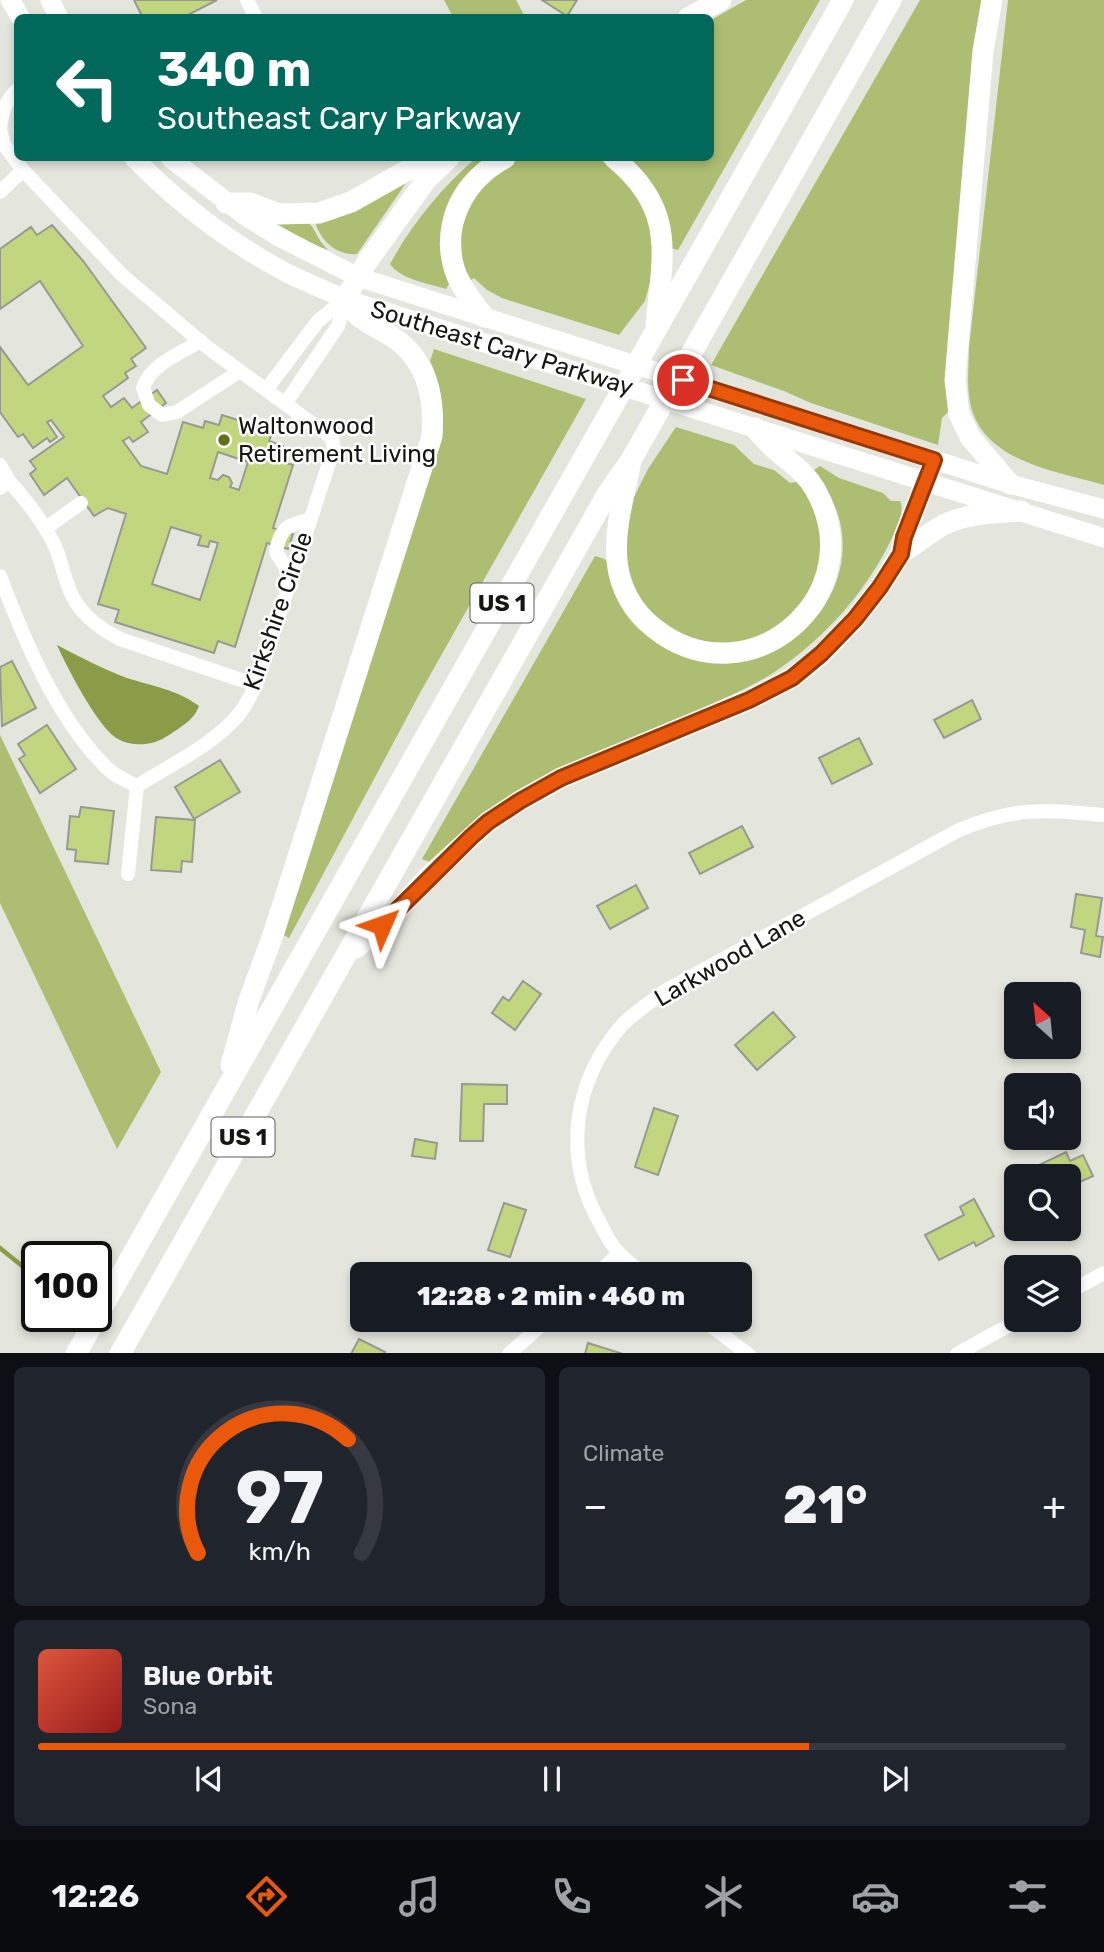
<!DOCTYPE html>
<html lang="en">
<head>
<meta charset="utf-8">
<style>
  body { margin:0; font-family:Rubik,sans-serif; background:#20242c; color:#f1f3f6; height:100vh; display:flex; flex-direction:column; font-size:26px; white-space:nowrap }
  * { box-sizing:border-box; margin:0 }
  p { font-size:23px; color:#9ea1a6 }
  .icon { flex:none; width:38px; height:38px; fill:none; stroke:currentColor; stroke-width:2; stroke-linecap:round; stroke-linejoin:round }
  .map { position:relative; height:1353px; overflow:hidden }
  .panel { display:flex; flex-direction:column; gap:14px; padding:14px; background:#0d0f14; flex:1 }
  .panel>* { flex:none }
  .guide { position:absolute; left:14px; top:14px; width:700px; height:147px; border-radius:10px; box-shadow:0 4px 10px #0003; background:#00695c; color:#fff; overflow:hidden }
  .needle { width:46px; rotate:333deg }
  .tools { position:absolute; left:1004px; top:982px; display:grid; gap:14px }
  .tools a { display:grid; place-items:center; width:77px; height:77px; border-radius:10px; background:#171b24; box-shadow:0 4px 10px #0003; font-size:35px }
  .speed { position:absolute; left:21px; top:1241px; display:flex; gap:14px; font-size:35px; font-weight:700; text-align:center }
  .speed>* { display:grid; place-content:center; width:91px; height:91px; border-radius:50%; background:#171b24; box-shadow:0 4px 10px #0003; line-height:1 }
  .speed .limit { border:4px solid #111; border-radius:10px; background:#fff; color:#111 }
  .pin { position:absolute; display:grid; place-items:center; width:60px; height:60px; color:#fff; margin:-30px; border:4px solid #fff; border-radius:50%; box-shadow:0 2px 7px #0007 }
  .me { position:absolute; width:77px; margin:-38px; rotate:47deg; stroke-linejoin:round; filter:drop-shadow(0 0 5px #0008) }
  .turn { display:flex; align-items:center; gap:24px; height:147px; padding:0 28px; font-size:32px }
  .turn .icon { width:91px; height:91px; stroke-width:2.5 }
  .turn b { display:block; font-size:49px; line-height:60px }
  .big { font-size:52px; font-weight:800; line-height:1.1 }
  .panel .card { flex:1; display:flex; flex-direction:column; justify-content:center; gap:10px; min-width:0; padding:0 24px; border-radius:10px; background:#20242c }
  .panel .dial { align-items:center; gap:0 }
  .dial svg { height:182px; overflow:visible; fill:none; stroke:#363941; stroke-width:7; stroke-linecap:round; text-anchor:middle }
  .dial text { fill:#f1f3f6; stroke:none }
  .song { display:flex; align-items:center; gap:21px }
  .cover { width:84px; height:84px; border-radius:10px; background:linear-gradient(135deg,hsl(10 70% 55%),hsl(0 70% 35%)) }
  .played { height:7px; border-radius:4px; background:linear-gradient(90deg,#ea580c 75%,#363941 75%) }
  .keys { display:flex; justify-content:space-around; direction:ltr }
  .heat { display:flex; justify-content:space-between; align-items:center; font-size:38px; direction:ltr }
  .panel .tiles { flex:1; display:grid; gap:14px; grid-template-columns:1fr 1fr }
  .card:last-child { grid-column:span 2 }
  .trip { position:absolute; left:350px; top:1262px; width:402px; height:70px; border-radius:10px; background:#171b24; box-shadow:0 4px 10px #0003; font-weight:800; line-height:70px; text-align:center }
  .tab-bar { display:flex; height:112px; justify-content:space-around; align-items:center; background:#090b0e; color:#9ea1a6 }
  .tab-bar .icon { width:49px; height:49px }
  .tab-bar .selected { color:#ea580c }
  .tab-bar b { font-size:32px; color:#f1f3f6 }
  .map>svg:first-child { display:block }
</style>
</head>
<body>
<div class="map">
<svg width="1104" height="1354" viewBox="0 0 1104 1354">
  <rect width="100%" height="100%" fill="#e4e6dd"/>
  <g fill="#adbe72">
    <polygon points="444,0 516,0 525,17 453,17"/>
    <path d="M746,0H820L678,250L671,248C677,215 641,182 623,158H710L711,20Z"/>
    <polygon points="920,0 984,0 948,378 948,412 942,418 938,445 811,403 784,391 711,365"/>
    <path d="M1008,0H1104V485C1052,470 977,461 969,396C967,380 969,363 969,347Z"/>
    <path d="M476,158H486C440,191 433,232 449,284L446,289C429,284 400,279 390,264C412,224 441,188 476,158Z"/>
    <polygon points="521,158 599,159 616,170 647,209 655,264 645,301 619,335 502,298 487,290 474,278 469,281 462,264 461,231 473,195 505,165"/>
    <path d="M406,183L357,254C338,256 322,242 316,225L319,221Z"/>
    <path d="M277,222C286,222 299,220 308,223C314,225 318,243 329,250L314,245L277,224Z"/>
    <path d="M434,349L586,399L420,693L289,938L282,934L440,445C444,412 444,392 430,361Z"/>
    <polygon points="676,427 734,445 754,464 774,470 790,483 801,481 815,504 824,546 815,586 776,631 736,646 699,644 662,626 635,596 623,557 630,505 648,469"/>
    <path d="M820,466L839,478L883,493L891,501H900C905,512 897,525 893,536C867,591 826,637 776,671C747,691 712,702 681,719C597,766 515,815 432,863L422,859L595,556C599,557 606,559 609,562C613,565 615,573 617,577C624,590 640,629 650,637C658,645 671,652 682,656C765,689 860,608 840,522C835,502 825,486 814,470Z"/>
    <polygon points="0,735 161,1072 117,1149 0,903"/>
  </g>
  <path fill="#8a9c47" d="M57,645C80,657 103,669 127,678C152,686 178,690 199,706C194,720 182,726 169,735C155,745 134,748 118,739C98,728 67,667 57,645Z"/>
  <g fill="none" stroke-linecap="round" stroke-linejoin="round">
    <polyline stroke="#8a9c47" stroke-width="4.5" points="0,1248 37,1278"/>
  </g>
  <g fill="#c2d680" stroke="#989a92" stroke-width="2" fill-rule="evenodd">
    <polygon points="134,0 217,0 182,18 143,18"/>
    <polygon points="542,0 577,0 567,16"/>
    <path d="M52,225L84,262L146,348L131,359L136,366L125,373L128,378L103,396L111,407L124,398L132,408L157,390L166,403L141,422L148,432L133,442L129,437L123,441L141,466L167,474L183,422L203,428L205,421L219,425L222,415L273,431L269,441L283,446L279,461L293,465L273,528L293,534L288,549L267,543L235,647L218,641L214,653L115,622L119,610L98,604L126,514L108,508L94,516L67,478L44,495L30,474L36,469L30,461L64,437L51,420L47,422L57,437L50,442L47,438L33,448L23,434L18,437L0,412V347L28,385L83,346L40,281L0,309V249L31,227L37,235ZM218,452L248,462L239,490L230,487L232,483L229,477L223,475L218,480L210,478ZM171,527L201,536L198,545L208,547L210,541L218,543L200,600L152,584Z"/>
    <polygon points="12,661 36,708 2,726 0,667"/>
    <polygon points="972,700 981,719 944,738 934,720"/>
    <polygon points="47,725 76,769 40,793 19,759 25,755 18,744"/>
    <polygon points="859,738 872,764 832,784 819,758"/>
    <polygon points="220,760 240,792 194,819 175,787"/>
    <polygon points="81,807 114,811 108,864 75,861 76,850 67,849 70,816 79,817"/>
    <polygon points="156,817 195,820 192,862 182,861 181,872 151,870"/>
    <polygon points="742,826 753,847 700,874 689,853"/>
    <polygon points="636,885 648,908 610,929 597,906"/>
    <polygon points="1076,894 1102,898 1096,936 1103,937 1100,957 1081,953 1085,930 1071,927"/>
    <polygon points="523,981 541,994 515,1030 492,1013 503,997 509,1001"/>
    <polygon points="773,1012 795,1037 757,1070 735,1045"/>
    <polygon points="462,1084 507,1085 507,1104 484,1104 483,1141 460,1141"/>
    <polygon points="654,1108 678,1116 658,1175 635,1167"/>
    <polygon points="415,1139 437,1143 435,1159 412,1156"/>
    <polygon points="1066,1152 1070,1161 1083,1155 1093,1176 1069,1187 1069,1176 1029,1176 1039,1171 1037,1166"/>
    <polygon points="974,1199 994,1236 976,1246 974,1242 939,1260 925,1235 964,1215 960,1207"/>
    <polygon points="504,1203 526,1210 510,1257 488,1250"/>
    <polygon points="414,1320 435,1320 422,1330"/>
    <polygon points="359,1339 385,1352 384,1354 351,1354"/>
    <polygon points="588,1343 623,1354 585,1354"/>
  </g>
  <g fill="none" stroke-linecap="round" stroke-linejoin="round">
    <g stroke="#fff" stroke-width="14">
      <polyline points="247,0 256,18"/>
      <path d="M0,129L4,145L23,170L122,275L207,347L332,438L334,448L256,685C251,694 246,705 240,713C215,744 170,765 137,786"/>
      <path d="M0,129C2,112 5,101 18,89"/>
      <polyline points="0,192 23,170"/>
      <path d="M201,341C179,354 151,364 143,388L149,405L162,415L177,412L240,371"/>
      <polyline points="266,390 318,321 345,299"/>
      <polyline points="285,404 338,326 345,299"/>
      <polyline points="0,465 9,481 0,488"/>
      <path d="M9,481C26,500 42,520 54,544C60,557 63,572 68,586C77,612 97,627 120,639L256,685"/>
      <polyline points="46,528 81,503"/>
      <path d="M0,576C24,640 57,718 105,766C113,775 126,781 137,786"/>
      <path d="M291,576L276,552C280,528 286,526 308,520"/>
      <polyline points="128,874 137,786"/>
      <polyline points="597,1274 619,1254"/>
      <path d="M645,1274C637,1268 627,1262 620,1254C611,1246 605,1233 600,1223C562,1156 573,1081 623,1024C635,1012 651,1002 665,991L959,830C1017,806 1044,810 1104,815"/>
      <polyline points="1069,1292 1104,1273"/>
      <polyline points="703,1320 748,1354"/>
      <polyline points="509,1354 547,1320"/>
      <polyline points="957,1354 1019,1320"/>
    </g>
    <g stroke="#fff" stroke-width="19">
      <polyline points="10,0 21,18"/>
      <polyline points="50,0 59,18"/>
      <path d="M134,158C178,203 229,242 285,272C305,282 325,290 345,299L1104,538"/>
      <polyline points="170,158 244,215 277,236 358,277 1010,484 1104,509"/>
    </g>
    <g stroke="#fff" stroke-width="21">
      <polyline points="992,0 983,51 955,380 959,414 970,437 1010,484"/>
      <polyline points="688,18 721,0"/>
      <path d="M614,158C676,209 663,253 656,324"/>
      <polyline points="226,203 250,203 279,214 319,213 351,202 429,158"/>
      <path d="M484,317C474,303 461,288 455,271C440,225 464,180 505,158"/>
      <path d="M630,466C624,497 614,528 617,560C619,587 633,612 654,628C748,703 875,596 815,489C805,472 791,463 777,451C769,445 762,436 755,428"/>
      <path d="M901,553C915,545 929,533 943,525C968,513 994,513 1021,511"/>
      <polyline points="356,948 400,908 428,877 488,822 520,801 561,778 749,700 792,678 821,655 855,619 880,587 901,553 904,537 934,460"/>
      <path d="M231,1065L249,1000L274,932L432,436C435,394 426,355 386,333C370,324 353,316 345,299L367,262L426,180L449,158"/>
      <polyline points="76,1354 843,0"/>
      <polyline points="120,1354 609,491 631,460 891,0"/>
    </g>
  </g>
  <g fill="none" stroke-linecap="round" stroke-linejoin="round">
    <g stroke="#983908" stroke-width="18">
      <polyline id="route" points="382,925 471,837 488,822 520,801 561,778 749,700 792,678 821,654 855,619 880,587 901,554 904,537 934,460 683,380"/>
    </g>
    <use href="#route" stroke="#ea580c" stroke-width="12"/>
  </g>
  <circle fill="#61701c" stroke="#fff" stroke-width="2.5" cx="224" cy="440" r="7"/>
  <g text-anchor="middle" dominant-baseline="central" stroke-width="5" stroke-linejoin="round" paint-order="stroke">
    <g fill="#fff" stroke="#5c5d5a" stroke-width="2">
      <rect x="470.5" y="583.5" width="63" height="39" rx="5"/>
      <rect x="211.5" y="1117.5" width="63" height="39" rx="5"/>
    </g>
    <g font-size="23" font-weight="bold" fill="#161714">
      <text x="502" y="603">US 1</text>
      <text x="243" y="1137">US 1</text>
    </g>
    <g font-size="24" fill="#161714" stroke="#fff">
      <text transform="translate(502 348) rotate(17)">Southeast Cary Parkway</text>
      <text transform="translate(278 611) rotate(-71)">Kirkshire Circle</text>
      <text transform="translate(730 958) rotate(-30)">Larkwood Lane</text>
    </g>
    <g font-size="24" fill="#161714" stroke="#fff" text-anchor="start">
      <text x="238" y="426">Waltonwood<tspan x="238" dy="28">Retirement Living</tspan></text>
    </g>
  </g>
</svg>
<div class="tools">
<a><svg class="needle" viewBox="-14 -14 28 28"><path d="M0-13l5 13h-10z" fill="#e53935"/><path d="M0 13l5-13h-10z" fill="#9ea1a6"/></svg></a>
<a><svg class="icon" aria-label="sound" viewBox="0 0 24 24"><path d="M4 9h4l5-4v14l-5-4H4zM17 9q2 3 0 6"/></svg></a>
<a><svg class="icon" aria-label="search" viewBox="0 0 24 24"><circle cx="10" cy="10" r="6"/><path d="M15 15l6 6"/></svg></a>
<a><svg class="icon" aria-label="layers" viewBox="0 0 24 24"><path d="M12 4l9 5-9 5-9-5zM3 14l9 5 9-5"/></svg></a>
</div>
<div class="speed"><div class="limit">100</div></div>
<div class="pin" style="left:683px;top:380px;background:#d93025"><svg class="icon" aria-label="arrive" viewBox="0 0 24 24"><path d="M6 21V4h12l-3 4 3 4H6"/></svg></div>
<svg class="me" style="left:382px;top:925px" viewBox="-20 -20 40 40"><path d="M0-17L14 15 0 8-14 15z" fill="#ea580c" stroke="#fff" stroke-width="4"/></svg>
<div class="trip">12:28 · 2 min · 460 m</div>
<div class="guide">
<div class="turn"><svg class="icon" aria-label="left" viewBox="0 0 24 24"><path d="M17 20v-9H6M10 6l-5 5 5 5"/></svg><div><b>340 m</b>Southeast Cary Parkway</div></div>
</div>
</div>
<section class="panel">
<div class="tiles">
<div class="card dial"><svg viewBox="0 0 100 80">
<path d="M14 69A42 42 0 1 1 86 69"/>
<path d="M14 69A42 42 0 0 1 80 19" stroke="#ea580c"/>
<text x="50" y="56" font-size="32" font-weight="700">97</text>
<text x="50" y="72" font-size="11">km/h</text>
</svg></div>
<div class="card"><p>Climate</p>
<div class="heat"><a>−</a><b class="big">21°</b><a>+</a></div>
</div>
<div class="card">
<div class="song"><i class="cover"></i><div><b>Blue Orbit</b><p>Sona</p></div></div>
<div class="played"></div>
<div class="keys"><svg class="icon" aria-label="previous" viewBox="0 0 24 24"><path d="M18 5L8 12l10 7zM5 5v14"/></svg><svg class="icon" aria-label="pause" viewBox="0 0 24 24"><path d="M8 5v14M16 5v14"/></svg><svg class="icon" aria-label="next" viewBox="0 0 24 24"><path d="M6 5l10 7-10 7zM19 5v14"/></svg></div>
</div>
</div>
</section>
<nav class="tab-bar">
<b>12:26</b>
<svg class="icon selected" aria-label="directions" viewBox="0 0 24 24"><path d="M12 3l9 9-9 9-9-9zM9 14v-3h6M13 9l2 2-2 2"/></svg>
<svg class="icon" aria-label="music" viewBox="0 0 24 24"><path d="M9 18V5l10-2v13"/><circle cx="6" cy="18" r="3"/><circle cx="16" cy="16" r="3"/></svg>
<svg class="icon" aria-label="phone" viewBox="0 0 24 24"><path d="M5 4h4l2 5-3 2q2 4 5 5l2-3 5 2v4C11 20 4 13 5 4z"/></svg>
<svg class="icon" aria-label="climate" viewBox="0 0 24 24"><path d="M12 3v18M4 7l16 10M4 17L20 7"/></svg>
<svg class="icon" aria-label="car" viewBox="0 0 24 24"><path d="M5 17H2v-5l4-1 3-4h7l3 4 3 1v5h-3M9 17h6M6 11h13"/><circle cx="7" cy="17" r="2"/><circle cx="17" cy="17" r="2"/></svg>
<svg class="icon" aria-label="filters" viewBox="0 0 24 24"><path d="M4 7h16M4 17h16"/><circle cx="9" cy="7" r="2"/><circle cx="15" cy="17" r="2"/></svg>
</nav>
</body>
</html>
